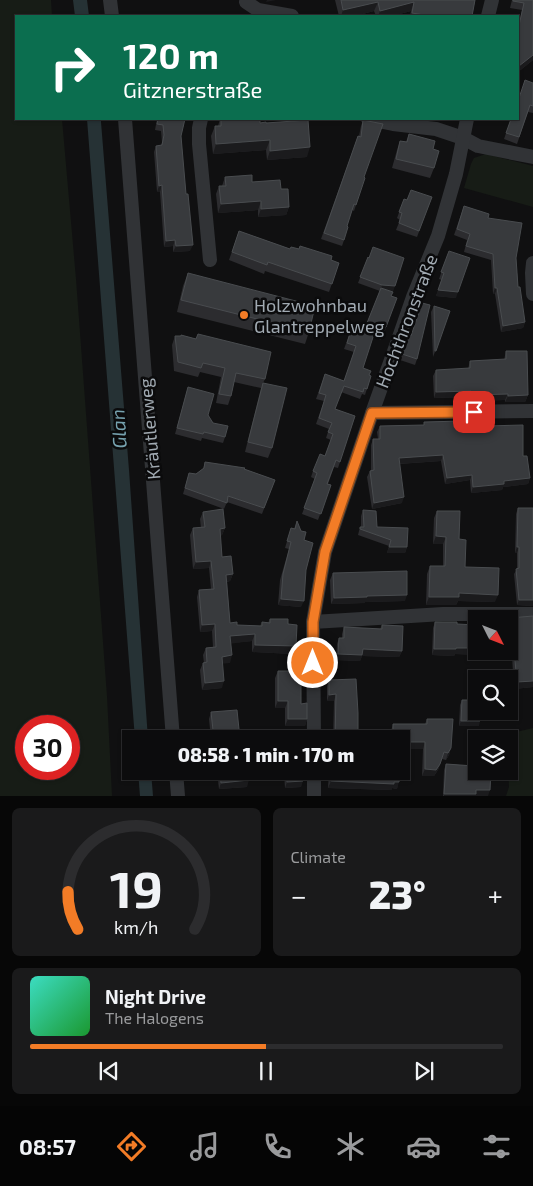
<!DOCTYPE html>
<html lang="en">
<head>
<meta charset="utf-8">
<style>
  body { margin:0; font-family:"Exo 2",sans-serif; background:#1a1a1b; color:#f1f3f6; height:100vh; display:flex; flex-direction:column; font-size:19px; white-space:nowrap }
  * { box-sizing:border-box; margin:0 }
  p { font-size:16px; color:#9a9b9d }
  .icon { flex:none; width:28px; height:28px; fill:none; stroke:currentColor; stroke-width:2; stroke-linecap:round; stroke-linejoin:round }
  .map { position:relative; height:796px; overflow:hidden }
  .drawer { display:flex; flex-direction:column; gap:12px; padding:12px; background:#070707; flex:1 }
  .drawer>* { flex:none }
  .hud { position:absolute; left:15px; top:15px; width:504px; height:105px; border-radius:0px; box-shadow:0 1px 4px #0004,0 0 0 1px #2c2c2e; background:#0b6e4f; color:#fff; overflow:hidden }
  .needle { width:32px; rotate:132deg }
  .controls { position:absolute; left:468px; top:610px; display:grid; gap:10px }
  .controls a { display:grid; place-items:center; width:50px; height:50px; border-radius:0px; background:#0c0c0d; box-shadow:0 1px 4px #0004,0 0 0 1px #2c2c2e; font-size:25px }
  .speed { position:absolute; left:15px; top:715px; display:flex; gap:10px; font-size:25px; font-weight:700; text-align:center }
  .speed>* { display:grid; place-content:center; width:65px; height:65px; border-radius:50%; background:#0c0c0d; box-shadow:0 1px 4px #0004,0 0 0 1px #2c2c2e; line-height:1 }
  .speed .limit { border:8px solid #d22; background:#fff; color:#111 }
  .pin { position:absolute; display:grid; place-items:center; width:42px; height:42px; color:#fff; margin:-21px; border-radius:10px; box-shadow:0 2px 8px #0006 }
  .me { position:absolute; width:55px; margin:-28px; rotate:0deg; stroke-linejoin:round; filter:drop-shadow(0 0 4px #0008) }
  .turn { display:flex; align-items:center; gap:18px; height:105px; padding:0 25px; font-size:22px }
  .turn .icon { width:65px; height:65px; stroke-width:2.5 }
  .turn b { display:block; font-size:35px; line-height:42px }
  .big { font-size:38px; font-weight:800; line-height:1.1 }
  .drawer .card { flex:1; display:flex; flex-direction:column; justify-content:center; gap:8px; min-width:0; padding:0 18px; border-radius:8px; background:#1a1a1b }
  .drawer .dial { align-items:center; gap:0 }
  .dial svg { height:130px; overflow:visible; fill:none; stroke:#2c2c2e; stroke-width:7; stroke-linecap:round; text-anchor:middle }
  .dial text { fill:#f1f3f6; stroke:none }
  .song { display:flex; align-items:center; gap:15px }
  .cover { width:60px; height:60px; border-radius:8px; background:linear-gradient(135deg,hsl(170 70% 55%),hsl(130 70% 35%)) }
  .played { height:5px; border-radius:2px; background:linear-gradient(90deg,#f37c26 50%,#2c2c2e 50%) }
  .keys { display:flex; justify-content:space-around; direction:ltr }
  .heat { display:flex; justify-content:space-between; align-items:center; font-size:28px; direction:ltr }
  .drawer .tiles { flex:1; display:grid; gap:12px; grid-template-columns:1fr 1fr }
  .card:last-child { grid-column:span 2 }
  .trip { position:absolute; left:122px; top:730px; width:288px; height:50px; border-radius:0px; background:#0c0c0d; box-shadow:0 1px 4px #0004,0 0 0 1px #2c2c2e; font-weight:800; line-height:50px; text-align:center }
  .tabs { display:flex; height:80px; justify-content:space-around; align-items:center; background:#050505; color:#9a9b9d }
  .tabs .icon { width:35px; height:35px }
  .tabs .on { color:#f37c26 }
  .tabs b { font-size:22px; color:#f1f3f6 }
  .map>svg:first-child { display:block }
</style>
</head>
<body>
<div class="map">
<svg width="533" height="796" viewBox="0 0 533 796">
  <rect width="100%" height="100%" fill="#101011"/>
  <g fill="#171c16" fill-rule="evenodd">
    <path d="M0,0H51L52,16H16V119H62L76,279L107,696L112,796H0ZM26,726H69V769H26Z"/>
    <polygon points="486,154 533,166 533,207 464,188 471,164 474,158"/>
    <polygon points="533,728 533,796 506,796 509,787 508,771 509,771 509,739 504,739 504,735"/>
  </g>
  <g fill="#263235">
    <polygon points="73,0 87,0 89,16 75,16"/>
    <polygon points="87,119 101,119 101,122 129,470 148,739 135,739"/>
    <polygon points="138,771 151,771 153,796 140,796"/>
  </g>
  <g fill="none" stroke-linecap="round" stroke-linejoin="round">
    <g stroke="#313336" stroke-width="14">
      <polyline points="110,0 112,16"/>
      <polyline points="246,2 258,10 292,16"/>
      <polyline points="488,16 492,0"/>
      <polyline points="125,119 173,739"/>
      <polyline points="201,119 199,128 199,144 210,260"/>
      <polyline points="368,119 393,124 436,129 463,138 478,146 533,157"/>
      <polyline points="533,263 532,273 533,294"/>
      <polyline points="372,413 533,411"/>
      <polyline points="313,622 443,614 533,614"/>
      <polyline points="314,739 313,622 325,552 372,413 397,343 413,297 438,236 456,174 467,119"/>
      <polyline points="176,771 178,796"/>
      <polyline points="314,771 314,796"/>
    </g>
  </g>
  <g fill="#2c2c2f">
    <polygon points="335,0 475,0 472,16 410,16 411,11 392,16 376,16 374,11 355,16 339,16"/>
    <polygon points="512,0 533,0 533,60 518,72 518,27 522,10 510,8"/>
    <polygon points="533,83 533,113 528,112 517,144 504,139 511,119"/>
    <polygon points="157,119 185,119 181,136 190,251 173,252 173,246 164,247 160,192 157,192 154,152 156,146 161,146 162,142 161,131 155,130"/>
    <polygon points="220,119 260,119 260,123 266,123 307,157 267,160 266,150 213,154 211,136 215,126 218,126"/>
    <polygon points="363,120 364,177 356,205 354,211 352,210 347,226 344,240 342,246 321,239 358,136 359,136 361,126"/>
    <polygon points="409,134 433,149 434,168 430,178 392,168 397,150 400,141 406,142"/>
    <polygon points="225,177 252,182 281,189 289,207 286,215 258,217 258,210 218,213 216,194 219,186 222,186"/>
    <polygon points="432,197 417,237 396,230 400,220 397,218 404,199 407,200"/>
    <polygon points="464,206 488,218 516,258 518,287 525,322 523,328 501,332 495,294 493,294 491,260 464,252 467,240 454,235"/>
    <polygon points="239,231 290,249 339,263 329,292 265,271 264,274 229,260"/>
    <polygon points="449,251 456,298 436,296 442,280 439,279"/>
    <polygon points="368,257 404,258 391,296 397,298 384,333 383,333 381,340 373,337 363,368 369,375 371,376 365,395 362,394 360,399 341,392 335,409 355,416 338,468 334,467 328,484 331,485 318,520 302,514 315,479 311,477 313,471 325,456 331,440 326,438 329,429 316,424 324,401 316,399 325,374 344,381 354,352 344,349 351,330 363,333 380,291 358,283"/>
    <polygon points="188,273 309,332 305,344 177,312 183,286"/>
    <polygon points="434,306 450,311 433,357 431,312"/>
    <polygon points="198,334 265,379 263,383 272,448 268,458 245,452 261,388 234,382 231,396 228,405 216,403 221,377 200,372 198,377 174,371 172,345 175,336 181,336 181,335 196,339"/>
    <polygon points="409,335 417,359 415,365 400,360"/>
    <polygon points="506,351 528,395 525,402 505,402 505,400 469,401 468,397 434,398 433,376 436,370 468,369 470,361 504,360"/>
    <polygon points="188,387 213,423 225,437 223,443 202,438 201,441 175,434"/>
    <polygon points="463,420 486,426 523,456 530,478 528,484 503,487 502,490 471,493 470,480 445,484 441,461 399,464 402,503 372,509 367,477 370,471 371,471 371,445 373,439 378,439 377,432 380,426 424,425 424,422 463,421"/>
    <polygon points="205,462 244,469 275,480 262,514 227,502 224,509 183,494 189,473 196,474 203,469"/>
    <polygon points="518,508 533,606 517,605 514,574 517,569 517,553 515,553 516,514"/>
    <polygon points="363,510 377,527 407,547 405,553 387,553 389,546 358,535 360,527 361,527 361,516"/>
    <polygon points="437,511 459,539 465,567 495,602 458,601 456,605 426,605 427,574 430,566 443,566 443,544 433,544 434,518"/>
    <polygon points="203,512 225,528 222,535 220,536 222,557 233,574 230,581 227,582 230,623 237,625 260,626 262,622 268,623 270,619 288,624 296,646 293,654 252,652 252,641 231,643 230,663 222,663 222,688 202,690 200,670 203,663 204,663 203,655 206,648 213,647 212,631 200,632 197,597 199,590 211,589 209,568 193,569 190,535 193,528 201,528 200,519"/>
    <polygon points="297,521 304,540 306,570 301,607 278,605 280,580 289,549 285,548 291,528 294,529"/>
    <polygon points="333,573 405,601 365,602 365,603 331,604 330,580"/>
    <polygon points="510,618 533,687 514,689 512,656 455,654 454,656 432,655 433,628 435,622 457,624 509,651 509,622"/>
    <polygon points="382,625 402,651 399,657 362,656 360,661 336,660 337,644 339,638 342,638 342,634 344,627 380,629"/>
    <polygon points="278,671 301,704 307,719 305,726 285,726 285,708 275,708 275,678"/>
    <polygon points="469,679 479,726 459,726 460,705 462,700 467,700 467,684"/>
    <polygon points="329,680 358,739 333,739 334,701 327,701 327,686"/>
    <polygon points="211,712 240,739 211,739 209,719"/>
    <polygon points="427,719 451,748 449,755 446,760 442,759 438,770 434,776 422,776 423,749 401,749 401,739 391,739 391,731 393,724 425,724"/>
    <polygon points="474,758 488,796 443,796 444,770 446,764 472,766"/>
    <polygon points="217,771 248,771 247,787 219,789"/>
    <polygon points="269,771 303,771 301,787 285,788 284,773 270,774"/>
    <polygon points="329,771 381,772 381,771 400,771 397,789 392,788 392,790 328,788"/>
  </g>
  <g fill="#1b1b1d">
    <polygon points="267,0 276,0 266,2"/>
    <polygon points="378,2 374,11 355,16 341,16 343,10"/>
    <polygon points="414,2 411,11 392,16 378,16 380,11"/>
    <polygon points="533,55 533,60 518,72 519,66"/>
    <polygon points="270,140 266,150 213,154 216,144"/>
    <polygon points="310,147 307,157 267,160 270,151"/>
    <polygon points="162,185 160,192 157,192 159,186"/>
    <polygon points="261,201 258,210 218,213 221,204"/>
    <polygon points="289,207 286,215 258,217 261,209"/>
    <polygon points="175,240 173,246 164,247 166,241"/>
    <polygon points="193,245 190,251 173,252 176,246"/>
    <polygon points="382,285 395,286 393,292 380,291"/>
    <polygon points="495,288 497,288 495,294 493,294"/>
    <polygon points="438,290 458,292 456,298 436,296"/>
    <polygon points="525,322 523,328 501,332 503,326"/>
    <polygon points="471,391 468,397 434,398 436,392"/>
    <polygon points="508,394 505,400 469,401 471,395"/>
    <polygon points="528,395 525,402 505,402 508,396"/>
    <polygon points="443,455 441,461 396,464 399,458"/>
    <polygon points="472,475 470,480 445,484 447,478"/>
    <polygon points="530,478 528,484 503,487 502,490 471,493 473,487 504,481"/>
    <polygon points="404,497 402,503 372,509 374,503"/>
    <polygon points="225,528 222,535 217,536 220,529"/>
    <polygon points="436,536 446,537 443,544 433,544"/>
    <polygon points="389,547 407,547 405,553 387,553"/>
    <polygon points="517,547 519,547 517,553 515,553"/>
    <polygon points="211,561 209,568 193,569 196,562"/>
    <polygon points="233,574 230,581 224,582 226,575"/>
    <polygon points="459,593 498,595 495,602 458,601 456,605 426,605 429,597"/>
    <polygon points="407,595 405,601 365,602 365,603 331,604 334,598 367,596"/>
    <polygon points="281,599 304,601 301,607 278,605"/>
    <polygon points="519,600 533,600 533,606 517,605"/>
    <polygon points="215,624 212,631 200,632 202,625"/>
    <polygon points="255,634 252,641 228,644 230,636"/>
    <polygon points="255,645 296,646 293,654 252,652"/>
    <polygon points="456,648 476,648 476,651 509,651 509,650 514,650 512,656 455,654 454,656 432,655 434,649"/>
    <polygon points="363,649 402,651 399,657 362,656 360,661 336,660 338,654"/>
    <polygon points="232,655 230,663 219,664 222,657"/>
    <polygon points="224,681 222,688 202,690 205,683"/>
    <polygon points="533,681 533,687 514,689 517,682"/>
    <polygon points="336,694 334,701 327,701 329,695"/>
    <polygon points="278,701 288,701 285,708 275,708"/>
    <polygon points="288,719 307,719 305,726 285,726"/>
    <polygon points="461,721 480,721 479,726 459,726"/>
    <polygon points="401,742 425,742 423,749 401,749"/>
    <polygon points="451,748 449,755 446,760 448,753"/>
    <polygon points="440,764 438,770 434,776 422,776 425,769"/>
    <polygon points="271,771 284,771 284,773 270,774"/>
    <polygon points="249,780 247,787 219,789 221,783"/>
    <polygon points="303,781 301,787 285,788 287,782"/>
    <polygon points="331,781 394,782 399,782 397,789 392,788 392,790 328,788"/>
    <polygon points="476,790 490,790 488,796 444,796 444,794"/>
  </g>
  <g fill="#383a3d" stroke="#494c4f">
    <polygon points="341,0 475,0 472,16 430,16 412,13 414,2 380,11 378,2 343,10"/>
    <polygon points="513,0 533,0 533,55 519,66 518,64 518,30 524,3 513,1"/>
    <polygon points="525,80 533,83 533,106 530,105 519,137 506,133 511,119 518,119 518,101"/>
    <polygon points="158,119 185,119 181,136 186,194 188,194 193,245 176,246 175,240 166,241 162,185 159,186 156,146 162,145 164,135 163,125 157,124"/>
    <polygon points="221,119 260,119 260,123 266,122 266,123 308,120 310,147 270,151 270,140 216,144 215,126 221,126"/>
    <polygon points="363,120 383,124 364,177 365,178 356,205 354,204 347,226 348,227 344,240 324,233 358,136 361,137"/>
    <polygon points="409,134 435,141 433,149 439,151 434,168 396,159 400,141 407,142"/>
    <polygon points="252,175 252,182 280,180 281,189 288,189 289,207 261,209 261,201 221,204 219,186 226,186 225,177"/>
    <polygon points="411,190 432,197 419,231 399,223 402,213 399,212 404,199 407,200"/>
    <polygon points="464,206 489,214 488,218 522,223 516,258 518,287 520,287 525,322 503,326 497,288 495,288 493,254 466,246 470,234 457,229"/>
    <polygon points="239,231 290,249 291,247 299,249 300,246 332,256 331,260 339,263 332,284 268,262 267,265 232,252"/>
    <polygon points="373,247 404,258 395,286 382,285 360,277 368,257 369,258"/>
    <polygon points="449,251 470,258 458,292 438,290 444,273 441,272"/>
    <polygon points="188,273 315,306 309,332 181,300"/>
    <polygon points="381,288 393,292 391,296 397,298 386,327 385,327 383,333 375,331 363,368 371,371 369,375 371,376 367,389 364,388 363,392 344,386 335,409 355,416 340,462 336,460 327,484 331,485 321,514 304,508 317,473 313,471 320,454 325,456 333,434 328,432 332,423 319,418 326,395 319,393 325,374 344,381 356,346 347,343 351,330 363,333"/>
    <polygon points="422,303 430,305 417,359 402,354 409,335 411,336"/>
    <polygon points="434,306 450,311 436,351 435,351"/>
    <polygon points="198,334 271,352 265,379 236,373 231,396 219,394 225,368 203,363 201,368 178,362 175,336 181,336 181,335 196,339"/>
    <polygon points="506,351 527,351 528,395 508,396 508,394 471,395 471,391 436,392 436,370 470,368 470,361 506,359"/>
    <polygon points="263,383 287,388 272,448 248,442"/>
    <polygon points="188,387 214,394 208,415 213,423 228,426 225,437 204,432 203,434 177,428"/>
    <polygon points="485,419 486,426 523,425 523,456 527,456 530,478 504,481 504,484 473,487 472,475 447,478 443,455 399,458 404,497 374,503 370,471 374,470 373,439 380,439 380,426 424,425 424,422 463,421 463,420"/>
    <polygon points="205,462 245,468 244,469 275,480 264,508 228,496 227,503 185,488 189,473 196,474 204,468"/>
    <polygon points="518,508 533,508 533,600 519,600 516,569 519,568 519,547 517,547"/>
    <polygon points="223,509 225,528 220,529 222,557 231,556 233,574 226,575 230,623 237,622 237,625 262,626 262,622 270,623 270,619 288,619 288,624 297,625 296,646 255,645 255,634 230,636 232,655 222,657 224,681 205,683 203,663 207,662 206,648 216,647 215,624 202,625 199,590 214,589 211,561 196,562 193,528 205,527 203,512"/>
    <polygon points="363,510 376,511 377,527 408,528 407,547 389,547 391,540 360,529 360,527 364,527"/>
    <polygon points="437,511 460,511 459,539 466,540 465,567 499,568 498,595 459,593 459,597 429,597 430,566 445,566 446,537 436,536"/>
    <polygon points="297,521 301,531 306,532 304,540 313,543 306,570 304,601 281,599 283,574 291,542 287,541 291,528 295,529"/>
    <polygon points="407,571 407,595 367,596 367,597 334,598 333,573"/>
    <polygon points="533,616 533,681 517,682 514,650 509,650 509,626 510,626 510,618"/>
    <polygon points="435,622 457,622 457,624 476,625 476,648 456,648 456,649 434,649"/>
    <polygon points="382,625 403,626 402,651 363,649 362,655 338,654 339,638 344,638 344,627 382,629"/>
    <polygon points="278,671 301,671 301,704 307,703 307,719 288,719 288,701 278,701"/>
    <polygon points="356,679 358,713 358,739 335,739 336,694 329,695 329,680"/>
    <polygon points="469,679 476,679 476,711 480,711 480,721 461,721 462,700 468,700"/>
    <polygon points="237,710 240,739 214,739 211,712"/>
    <polygon points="427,719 453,719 451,748 448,753 444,752 440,764 436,770 425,769 425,742 401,742 401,739 393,739 393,724 427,724"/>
    <polygon points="474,758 476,758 476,771 491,771 490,790 476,790 476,794 444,794 446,764 474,766"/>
    <polygon points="220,771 248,771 249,780 221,783"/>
    <polygon points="286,771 303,771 303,781 287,782"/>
    <polygon points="331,771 383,772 383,771 400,771 399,782 394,782 394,784 331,781"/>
  </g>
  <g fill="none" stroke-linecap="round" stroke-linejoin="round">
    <g stroke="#9e5119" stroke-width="12">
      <polyline id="route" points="313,663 313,622 325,552 372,413 474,412"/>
    </g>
    <use href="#route" stroke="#f37c26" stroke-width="9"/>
  </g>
  <circle fill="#f37c26" stroke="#0b0b0c" stroke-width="2" cx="244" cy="315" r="5"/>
  <g text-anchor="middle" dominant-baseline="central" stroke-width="5" stroke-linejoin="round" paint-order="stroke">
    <g font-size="18" fill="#a1aab2" stroke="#0b0b0c" text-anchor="start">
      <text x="254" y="305">Holzwohnbau<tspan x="254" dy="21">Glantreppelweg</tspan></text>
    </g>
    <g font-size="18" fill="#a1aab2" stroke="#0b0b0c">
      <text transform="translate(406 321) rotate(-69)">Hochthronstraße</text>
      <text transform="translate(149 429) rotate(-95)">Kräutlerweg</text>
    </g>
    <g font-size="19" font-style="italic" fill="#76a2af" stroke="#0b0b0c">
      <text transform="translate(118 429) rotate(-94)">Glan</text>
    </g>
  </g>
</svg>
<div class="controls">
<a><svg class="needle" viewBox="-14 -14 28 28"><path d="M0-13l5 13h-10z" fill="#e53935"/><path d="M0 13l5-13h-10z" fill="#9a9b9d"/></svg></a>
<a><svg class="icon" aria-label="search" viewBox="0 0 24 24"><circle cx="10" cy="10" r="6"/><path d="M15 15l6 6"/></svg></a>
<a><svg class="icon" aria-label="layers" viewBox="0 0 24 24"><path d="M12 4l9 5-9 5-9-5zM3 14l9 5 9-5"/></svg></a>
</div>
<div class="speed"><div class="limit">30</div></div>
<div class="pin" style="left:474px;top:412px;background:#d93025"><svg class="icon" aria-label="arrive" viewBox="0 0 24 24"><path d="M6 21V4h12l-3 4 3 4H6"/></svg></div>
<svg class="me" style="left:313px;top:663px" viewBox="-20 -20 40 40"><circle r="17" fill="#f37c26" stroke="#fff" stroke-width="3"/><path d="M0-11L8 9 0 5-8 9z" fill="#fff"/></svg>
<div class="trip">08:58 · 1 min · 170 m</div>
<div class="hud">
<div class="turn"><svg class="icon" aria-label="right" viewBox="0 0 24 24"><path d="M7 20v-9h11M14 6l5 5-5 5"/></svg><div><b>120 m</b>Gitznerstraße</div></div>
</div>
</div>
<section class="drawer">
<div class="tiles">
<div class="card dial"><svg viewBox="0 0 100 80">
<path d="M14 69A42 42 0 1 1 86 69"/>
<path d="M14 69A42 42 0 0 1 8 46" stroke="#f37c26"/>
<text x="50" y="56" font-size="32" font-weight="700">19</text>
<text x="50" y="72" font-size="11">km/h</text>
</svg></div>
<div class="card"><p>Climate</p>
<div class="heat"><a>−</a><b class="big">23°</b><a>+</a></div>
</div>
<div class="card">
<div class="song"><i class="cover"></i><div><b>Night Drive</b><p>The Halogens</p></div></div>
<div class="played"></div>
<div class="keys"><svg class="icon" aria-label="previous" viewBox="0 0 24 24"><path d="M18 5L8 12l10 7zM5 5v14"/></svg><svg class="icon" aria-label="pause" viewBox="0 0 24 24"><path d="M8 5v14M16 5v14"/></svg><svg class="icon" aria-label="next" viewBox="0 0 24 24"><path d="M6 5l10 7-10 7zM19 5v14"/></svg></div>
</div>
</div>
</section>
<nav class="tabs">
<b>08:57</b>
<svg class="icon on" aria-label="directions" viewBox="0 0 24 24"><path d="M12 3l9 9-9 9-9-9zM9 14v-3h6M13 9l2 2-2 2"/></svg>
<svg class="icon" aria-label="music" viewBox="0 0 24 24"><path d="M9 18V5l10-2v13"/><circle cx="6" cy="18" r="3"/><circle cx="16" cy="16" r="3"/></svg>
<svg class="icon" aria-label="phone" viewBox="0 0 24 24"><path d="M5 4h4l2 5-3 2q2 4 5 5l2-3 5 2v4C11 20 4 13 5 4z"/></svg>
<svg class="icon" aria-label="climate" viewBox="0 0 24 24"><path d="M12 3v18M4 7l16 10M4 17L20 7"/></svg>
<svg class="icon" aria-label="car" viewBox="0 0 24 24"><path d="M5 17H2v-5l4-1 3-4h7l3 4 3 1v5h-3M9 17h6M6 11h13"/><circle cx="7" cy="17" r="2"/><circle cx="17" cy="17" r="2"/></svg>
<svg class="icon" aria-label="filters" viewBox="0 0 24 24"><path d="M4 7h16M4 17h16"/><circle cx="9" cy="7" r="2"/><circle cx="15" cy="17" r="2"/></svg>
</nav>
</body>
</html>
